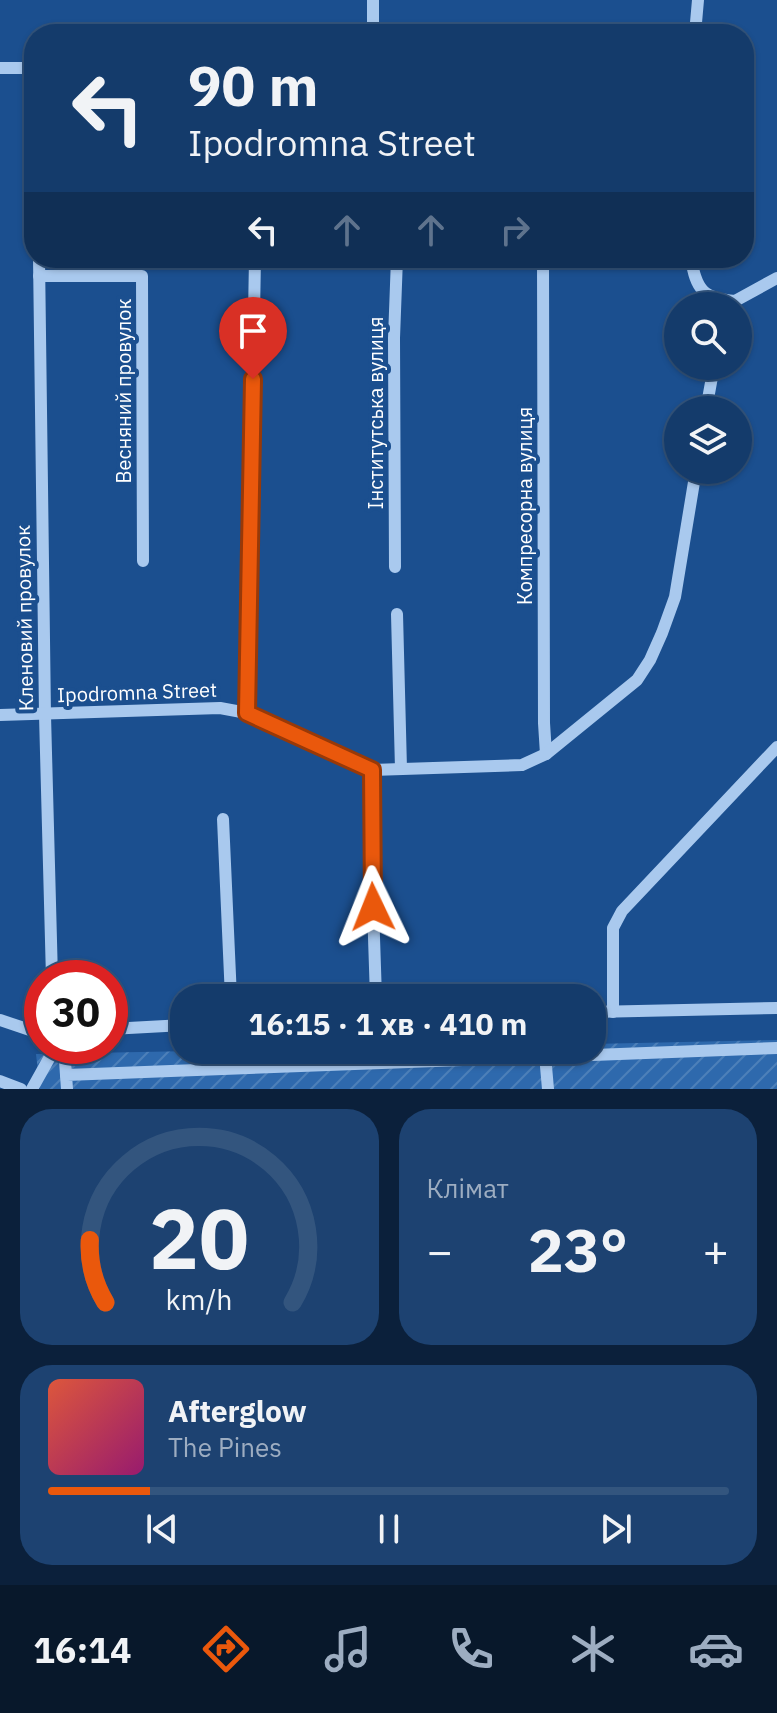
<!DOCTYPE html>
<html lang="uk">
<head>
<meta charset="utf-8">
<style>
  body { margin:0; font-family:"IBM Plex Sans",sans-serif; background:#1d4271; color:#f1f3f6; height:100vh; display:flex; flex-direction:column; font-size:30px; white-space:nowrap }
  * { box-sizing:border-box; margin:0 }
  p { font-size:26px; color:#9dadc1 }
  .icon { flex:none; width:44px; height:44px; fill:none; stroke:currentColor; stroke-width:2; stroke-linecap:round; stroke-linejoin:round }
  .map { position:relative; height:1089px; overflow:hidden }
  .drawer { display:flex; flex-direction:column; gap:20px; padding:20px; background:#0b203b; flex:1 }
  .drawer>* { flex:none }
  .banner { position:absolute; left:24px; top:24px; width:730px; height:244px; border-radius:32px; box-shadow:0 2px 6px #0004,0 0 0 2px #33557e; background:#143b6b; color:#f1f3f6; overflow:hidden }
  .controls { position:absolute; left:664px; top:292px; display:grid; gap:16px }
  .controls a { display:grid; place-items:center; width:88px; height:88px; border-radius:50%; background:#143b6b; box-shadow:0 2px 6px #0004,0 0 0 2px #33557e; font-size:40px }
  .speed { position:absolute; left:24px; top:960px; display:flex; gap:16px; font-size:40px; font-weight:700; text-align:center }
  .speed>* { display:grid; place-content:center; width:104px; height:104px; border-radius:50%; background:#143b6b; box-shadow:0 2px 6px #0004,0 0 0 2px #33557e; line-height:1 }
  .speed .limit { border:12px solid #d22; background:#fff; color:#111 }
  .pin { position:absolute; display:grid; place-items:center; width:68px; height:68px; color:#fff; margin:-82px -34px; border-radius:50% 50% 50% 0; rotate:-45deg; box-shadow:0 0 8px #0007 }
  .pin .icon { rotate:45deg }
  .me { position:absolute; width:88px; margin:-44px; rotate:358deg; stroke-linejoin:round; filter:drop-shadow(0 0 6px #0008) }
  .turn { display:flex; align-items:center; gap:28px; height:168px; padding:0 32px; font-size:36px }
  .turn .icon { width:104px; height:104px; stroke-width:2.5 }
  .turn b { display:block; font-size:56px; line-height:68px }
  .lanes { display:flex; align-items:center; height:76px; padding:0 32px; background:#0003; justify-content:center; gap:40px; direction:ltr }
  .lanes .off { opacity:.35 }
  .big { font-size:60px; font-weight:800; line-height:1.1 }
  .drawer .widget { flex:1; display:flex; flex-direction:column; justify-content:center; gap:12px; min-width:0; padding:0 28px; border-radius:32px; background:#1d4271 }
  .drawer .dial { align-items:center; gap:0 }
  .dial svg { height:208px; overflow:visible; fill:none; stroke:#33557e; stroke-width:7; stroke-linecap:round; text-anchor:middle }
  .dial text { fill:#f1f3f6; stroke:none }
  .song { display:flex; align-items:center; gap:24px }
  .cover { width:96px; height:96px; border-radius:12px; background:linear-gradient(135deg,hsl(10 70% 55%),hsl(320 70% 35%)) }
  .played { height:8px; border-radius:4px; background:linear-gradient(90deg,#ea580c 15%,#33557e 15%) }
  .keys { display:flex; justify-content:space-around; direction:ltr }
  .heat { display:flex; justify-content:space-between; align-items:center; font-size:44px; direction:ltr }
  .drawer .tiles { flex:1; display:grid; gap:20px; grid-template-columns:1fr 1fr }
  .widget:last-child { grid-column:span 2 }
  .trip { position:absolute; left:170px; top:984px; width:436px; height:80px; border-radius:32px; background:#143b6b; box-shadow:0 2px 6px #0004,0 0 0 2px #33557e; font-weight:800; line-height:80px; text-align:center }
  .tabs { display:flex; height:128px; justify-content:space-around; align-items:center; background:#08182b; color:#9dadc1 }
  .tabs .icon { width:56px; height:56px }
  .tabs .selected { color:#ea580c }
  .tabs b { font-size:36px; color:#f1f3f6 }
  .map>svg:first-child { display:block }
</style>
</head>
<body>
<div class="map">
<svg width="777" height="1089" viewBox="0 0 777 1089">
  <defs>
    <pattern id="garden-furrows" width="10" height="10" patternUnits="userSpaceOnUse" patternTransform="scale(2)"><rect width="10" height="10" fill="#2e69ad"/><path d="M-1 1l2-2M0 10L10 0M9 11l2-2" fill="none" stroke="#4d80b9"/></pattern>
  </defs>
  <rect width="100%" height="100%" fill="#1b4f8f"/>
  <polygon fill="url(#garden-furrows)" points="777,1040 777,1089 40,1089 36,1054 246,1050 592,1050 592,1044"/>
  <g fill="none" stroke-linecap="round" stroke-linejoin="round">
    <g stroke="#a9c9ee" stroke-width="12">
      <polyline points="373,34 373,0"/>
      <polyline points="695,34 698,0"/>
      <polyline points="0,68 34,68"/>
      <polyline points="39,258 45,715 52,978"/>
      <polyline points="543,258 544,723 546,754"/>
      <path d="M691,258C696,290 703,298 735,301"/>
      <polyline points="39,276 142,276 143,561"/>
      <polyline points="732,306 735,301 777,278"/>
      <polyline points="706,410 714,366"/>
      <polyline points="395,567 394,338 397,258"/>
      <polyline points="397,614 401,769"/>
      <polyline points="247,713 255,258"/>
      <polyline points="0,715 220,708 247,713 372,770 522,765 546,754 637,680 650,660 662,633 675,597 696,470"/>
      <polyline points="372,770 372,877 376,998"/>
      <polyline points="223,819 231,998"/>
      <polyline points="592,1012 777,1008"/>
      <polyline points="613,1012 613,928 622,911 777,747"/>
      <polyline points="0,1020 30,1030 42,1031"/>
      <polyline points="110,1029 184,1025"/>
      <polyline points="64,1046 66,1075"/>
      <polyline points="545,1055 548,1089"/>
      <polyline points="0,1081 21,1089"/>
      <polyline points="32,1089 56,1046"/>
      <polyline points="67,1089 66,1075 777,1048"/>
    </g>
  </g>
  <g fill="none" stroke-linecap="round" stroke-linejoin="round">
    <g stroke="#983908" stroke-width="20">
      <polyline id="route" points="253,379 247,713 372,770 373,907"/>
    </g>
    <use href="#route" stroke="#ea580c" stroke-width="14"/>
  </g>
  <g text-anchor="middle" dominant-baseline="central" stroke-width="8" stroke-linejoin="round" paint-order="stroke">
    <g font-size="20" fill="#fff" stroke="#1b4f8f">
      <text transform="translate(123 391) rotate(-90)">Весняний провулок</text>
      <text transform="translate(375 413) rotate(-90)">Інститутська вулиця</text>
      <text transform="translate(524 506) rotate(-90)">Компресорна вулиця</text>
      <text transform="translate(24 618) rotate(-91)">Кленовий провулок</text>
      <text transform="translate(137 692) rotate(-2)">Ipodromna Street</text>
    </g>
  </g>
</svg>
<div class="controls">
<a><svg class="icon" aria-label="search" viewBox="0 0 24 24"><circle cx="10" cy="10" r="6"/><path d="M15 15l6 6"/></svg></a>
<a><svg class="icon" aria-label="layers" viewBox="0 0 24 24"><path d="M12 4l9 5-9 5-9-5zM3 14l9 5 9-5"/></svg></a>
</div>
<div class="speed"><div class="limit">30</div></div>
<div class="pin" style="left:253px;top:379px;background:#d93025"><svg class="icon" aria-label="arrive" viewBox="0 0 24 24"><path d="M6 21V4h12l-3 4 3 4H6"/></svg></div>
<svg class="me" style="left:373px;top:907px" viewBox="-20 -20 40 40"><path d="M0-17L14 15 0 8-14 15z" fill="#ea580c" stroke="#fff" stroke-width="4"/></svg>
<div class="trip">16:15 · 1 хв · 410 m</div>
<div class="banner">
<div class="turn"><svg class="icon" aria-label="left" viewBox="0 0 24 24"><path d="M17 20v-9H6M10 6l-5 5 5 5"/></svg><div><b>90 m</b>Ipodromna Street</div></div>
<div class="lanes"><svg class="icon" aria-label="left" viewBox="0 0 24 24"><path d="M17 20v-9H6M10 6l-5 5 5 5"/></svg><svg class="icon off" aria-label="ahead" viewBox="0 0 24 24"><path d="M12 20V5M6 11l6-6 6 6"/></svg><svg class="icon off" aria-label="ahead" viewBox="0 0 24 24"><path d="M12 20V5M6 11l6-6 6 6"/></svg><svg class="icon off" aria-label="right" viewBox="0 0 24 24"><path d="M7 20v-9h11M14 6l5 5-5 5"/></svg></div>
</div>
</div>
<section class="drawer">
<div class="tiles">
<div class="widget dial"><svg viewBox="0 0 100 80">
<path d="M14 69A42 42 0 1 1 86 69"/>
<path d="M14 69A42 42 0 0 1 8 45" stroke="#ea580c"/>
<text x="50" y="56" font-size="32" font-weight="700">20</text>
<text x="50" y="72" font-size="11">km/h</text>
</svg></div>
<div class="widget"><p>Клімат</p>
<div class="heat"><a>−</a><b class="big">23°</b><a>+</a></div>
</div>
<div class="widget">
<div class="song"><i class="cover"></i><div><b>Afterglow</b><p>The Pines</p></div></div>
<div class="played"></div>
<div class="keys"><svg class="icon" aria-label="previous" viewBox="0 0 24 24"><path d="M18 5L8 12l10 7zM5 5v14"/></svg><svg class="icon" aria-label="pause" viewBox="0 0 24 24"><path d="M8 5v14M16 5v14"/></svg><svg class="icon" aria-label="next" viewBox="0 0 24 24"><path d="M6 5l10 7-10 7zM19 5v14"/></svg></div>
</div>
</div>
</section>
<nav class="tabs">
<b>16:14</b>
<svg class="icon selected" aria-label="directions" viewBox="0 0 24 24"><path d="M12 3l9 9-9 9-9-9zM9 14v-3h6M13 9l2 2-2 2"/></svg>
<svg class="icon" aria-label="music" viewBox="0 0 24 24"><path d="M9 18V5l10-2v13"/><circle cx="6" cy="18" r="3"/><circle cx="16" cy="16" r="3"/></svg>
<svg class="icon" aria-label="phone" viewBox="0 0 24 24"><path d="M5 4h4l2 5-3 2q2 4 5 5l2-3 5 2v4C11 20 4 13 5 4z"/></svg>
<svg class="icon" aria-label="climate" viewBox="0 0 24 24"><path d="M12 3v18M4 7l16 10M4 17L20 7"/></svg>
<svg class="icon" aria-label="car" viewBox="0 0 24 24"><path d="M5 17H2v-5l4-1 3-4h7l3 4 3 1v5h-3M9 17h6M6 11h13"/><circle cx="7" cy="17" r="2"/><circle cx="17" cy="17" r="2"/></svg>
</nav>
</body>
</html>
